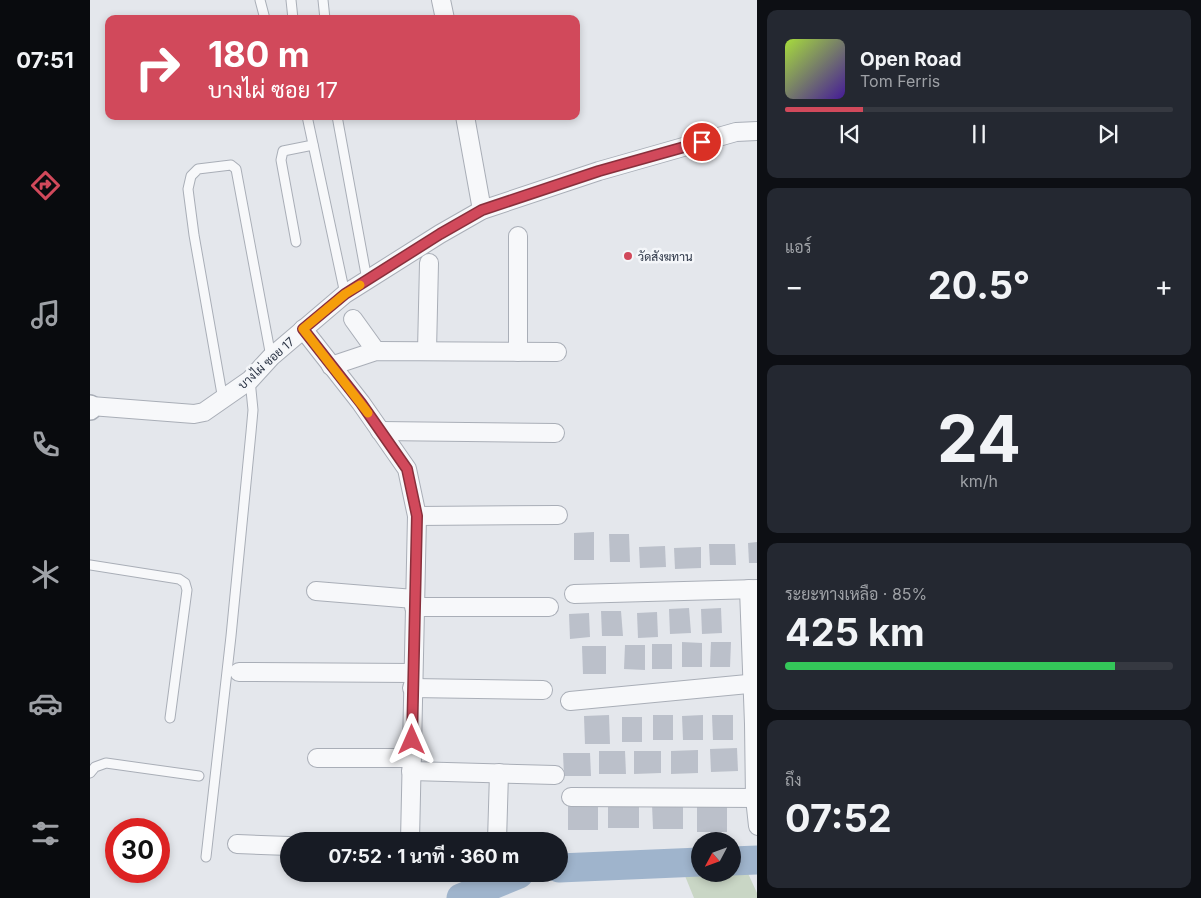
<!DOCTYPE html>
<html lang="th">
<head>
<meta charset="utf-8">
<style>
  body { margin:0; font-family:Inter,Sarabun,sans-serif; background:#242831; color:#f1f3f6; height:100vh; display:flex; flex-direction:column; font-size:19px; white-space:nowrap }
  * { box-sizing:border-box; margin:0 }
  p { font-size:16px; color:#9ea1a6 }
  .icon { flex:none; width:28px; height:28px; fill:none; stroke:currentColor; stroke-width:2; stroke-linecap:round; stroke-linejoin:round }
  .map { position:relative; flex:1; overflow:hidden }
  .details { display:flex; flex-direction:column; gap:10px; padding:10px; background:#0d0f14; width:444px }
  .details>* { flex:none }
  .guide { position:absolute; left:15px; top:15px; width:475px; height:105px; border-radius:10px; box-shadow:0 2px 8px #0003; background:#d1495b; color:#fff; overflow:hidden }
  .needle { width:32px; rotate:229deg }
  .tools { position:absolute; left:601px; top:832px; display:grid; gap:10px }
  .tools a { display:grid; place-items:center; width:50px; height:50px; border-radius:50%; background:#171b24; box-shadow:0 2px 8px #0003; font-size:25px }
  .speed { position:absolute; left:15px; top:818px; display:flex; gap:10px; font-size:25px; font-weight:700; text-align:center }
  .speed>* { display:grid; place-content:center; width:65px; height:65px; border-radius:50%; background:#171b24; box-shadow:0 2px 8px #0003; line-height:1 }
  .speed .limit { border:8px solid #d22; background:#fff; color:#111 }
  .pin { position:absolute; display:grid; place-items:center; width:42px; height:42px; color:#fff; margin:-21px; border:2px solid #fff; border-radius:50%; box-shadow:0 1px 5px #0007 }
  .me { position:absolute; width:55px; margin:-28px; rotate:0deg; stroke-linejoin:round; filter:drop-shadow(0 0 4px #0008) }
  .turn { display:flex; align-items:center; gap:18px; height:105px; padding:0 20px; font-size:22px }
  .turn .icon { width:65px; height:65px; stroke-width:2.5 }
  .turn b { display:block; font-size:35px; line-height:42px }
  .big { font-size:38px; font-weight:700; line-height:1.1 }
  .details .tile { flex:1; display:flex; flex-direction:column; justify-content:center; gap:8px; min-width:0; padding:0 18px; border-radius:10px; background:#242831 }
  .details .dial { align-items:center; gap:0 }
  .dial b { font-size:65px; line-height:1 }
  .song { display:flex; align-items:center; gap:15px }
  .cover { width:60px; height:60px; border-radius:8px; background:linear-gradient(135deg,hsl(80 70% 55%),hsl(260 70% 35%)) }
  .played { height:5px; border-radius:2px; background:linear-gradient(90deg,#d1495b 20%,#363941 20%) }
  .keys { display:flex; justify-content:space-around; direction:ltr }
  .heat { display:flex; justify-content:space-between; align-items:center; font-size:28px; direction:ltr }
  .charge { height:8px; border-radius:4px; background:linear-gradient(90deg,#34c759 85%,#363941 0) }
  .trip { position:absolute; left:190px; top:832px; width:288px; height:50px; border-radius:25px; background:#171b24; box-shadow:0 2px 8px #0003; font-weight:700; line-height:50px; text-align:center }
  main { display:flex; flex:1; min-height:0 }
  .dock { display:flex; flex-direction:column; width:90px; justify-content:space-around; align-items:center; background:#090b0e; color:#9ea1a6 }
  .dock .icon { width:35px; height:35px }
  .dock .current { color:#d1495b }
  .dock b { font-size:22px; color:#f1f3f6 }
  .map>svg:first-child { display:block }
</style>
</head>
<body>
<main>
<nav class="dock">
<b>07:51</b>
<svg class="icon current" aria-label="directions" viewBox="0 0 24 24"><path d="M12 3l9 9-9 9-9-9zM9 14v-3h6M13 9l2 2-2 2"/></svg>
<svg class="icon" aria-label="music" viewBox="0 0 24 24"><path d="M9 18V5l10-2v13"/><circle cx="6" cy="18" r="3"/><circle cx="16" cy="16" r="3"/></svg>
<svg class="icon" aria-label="phone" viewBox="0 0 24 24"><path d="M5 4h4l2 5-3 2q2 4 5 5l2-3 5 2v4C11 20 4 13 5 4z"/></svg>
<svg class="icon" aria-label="climate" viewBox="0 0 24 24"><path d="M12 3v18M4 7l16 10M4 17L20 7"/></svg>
<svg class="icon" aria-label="car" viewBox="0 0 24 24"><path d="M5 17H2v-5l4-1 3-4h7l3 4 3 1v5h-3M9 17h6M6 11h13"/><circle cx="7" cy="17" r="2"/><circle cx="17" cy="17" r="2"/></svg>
<svg class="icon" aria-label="filters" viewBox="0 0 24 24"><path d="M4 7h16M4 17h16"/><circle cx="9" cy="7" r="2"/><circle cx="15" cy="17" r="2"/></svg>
</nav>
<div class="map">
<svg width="668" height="898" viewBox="0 0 668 898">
  <rect width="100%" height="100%" fill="#e4e7ec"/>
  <polygon fill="#c9d6c5" points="656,869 667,893 667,898 604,898 593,871 610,870 610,874 642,874 643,870"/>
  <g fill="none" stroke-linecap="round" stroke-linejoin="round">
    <g stroke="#9fb4cc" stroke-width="29">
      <polyline points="642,861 668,860"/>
      <polyline points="469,868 610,862"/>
      <polyline points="371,898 429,874"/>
    </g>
  </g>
  <g fill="#bbc0ca">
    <polygon points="504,532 504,560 484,560 484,533"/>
    <polygon points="519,534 539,534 540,562 520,562"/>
    <polygon points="668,542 668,563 659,563 658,543"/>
    <polygon points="619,544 645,544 646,565 620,565"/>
    <polygon points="575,546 576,567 550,568 549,547"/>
    <polygon points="611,547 611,568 585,569 584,548"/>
    <polygon points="599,608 601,633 580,634 579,609"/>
    <polygon points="631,608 632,633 612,634 611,609"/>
    <polygon points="511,611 531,611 533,636 512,636"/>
    <polygon points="567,612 568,637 548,638 547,613"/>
    <polygon points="499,613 500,637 480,639 479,614"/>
    <polygon points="592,642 612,643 612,667 592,667"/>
    <polygon points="621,642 641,642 640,667 620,667"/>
    <rect x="562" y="644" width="20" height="25"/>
    <polygon points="535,645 555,645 555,670 534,669"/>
    <polygon points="492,646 516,646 516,674 493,674"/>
    <polygon points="519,715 520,744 495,744 494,716"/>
    <rect x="563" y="715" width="20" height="25"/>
    <polygon points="613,715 613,740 593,740 592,716"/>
    <polygon points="622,715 643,715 643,740 623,740"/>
    <rect x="532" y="717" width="20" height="25"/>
    <polygon points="647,748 648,771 621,772 620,749"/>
    <polygon points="608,750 608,773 581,774 581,751"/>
    <polygon points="509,751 535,751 536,774 509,774"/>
    <polygon points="544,751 571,751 571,773 544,774"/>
    <polygon points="473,753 500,753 501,776 474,776"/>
    <polygon points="518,803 549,804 549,828 518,828"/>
    <polygon points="562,804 593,804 593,829 563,829"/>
    <rect x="478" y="805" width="30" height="25"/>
    <rect x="607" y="807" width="30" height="25"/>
  </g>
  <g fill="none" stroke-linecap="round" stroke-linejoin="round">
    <g stroke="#a9aeb7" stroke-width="11">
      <g id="service">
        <polyline points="170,0 175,19"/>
        <polyline points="201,0 203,19"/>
        <polyline points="233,0 235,19"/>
        <polyline points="217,116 255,294"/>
        <polyline points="247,116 277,280"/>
        <polyline points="206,242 191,160 193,151 223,145"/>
        <polyline points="133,400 104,235 98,189 101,176 108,169 141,165 146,169 181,357"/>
        <polyline points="0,565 89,579 95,583 97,590 80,718"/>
        <polyline points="0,773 5,767 16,763 109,776"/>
        <polyline points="116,857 141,636 161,432 163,410 160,380"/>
      </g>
    </g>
    <g stroke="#a9aeb7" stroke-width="20">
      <g id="minor">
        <polyline points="351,0 355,19"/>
        <polyline points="375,116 392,210"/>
        <polyline points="263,319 286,351"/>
        <polyline points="213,329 271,403 317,469 327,516 320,841"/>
        <polyline points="337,351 339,263"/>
        <polyline points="428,352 428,236"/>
        <polyline points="241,366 286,351 467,352"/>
        <polyline points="1,406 104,414 114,412 160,380 181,357 255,294 350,234 392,210 509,171 646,132 668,131"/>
        <polyline points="290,431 465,433"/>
        <polyline points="327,516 468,515"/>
        <polyline points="659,589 664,724 665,798 668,826"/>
        <polyline points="226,591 324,599"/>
        <polyline points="484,594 668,589"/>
        <polyline points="324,607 459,607"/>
        <polyline points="149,672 323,673"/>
        <polyline points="322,688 453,690"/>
        <polyline points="480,701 668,683"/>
        <polyline points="227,758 322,758"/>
        <polyline points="321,771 465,775"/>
        <polyline points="481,797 668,798"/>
        <polyline points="407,841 409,773"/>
        <polyline points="147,844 199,846"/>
      </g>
    </g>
    <g stroke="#a9aeb7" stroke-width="24">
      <polyline id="tertiary" points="0,406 0,409"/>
    </g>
    <use href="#service" stroke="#f7f8fa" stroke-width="9"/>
    <use href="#minor" stroke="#f7f8fa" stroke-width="18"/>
    <use href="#tertiary" stroke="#f7f8fa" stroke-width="21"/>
  </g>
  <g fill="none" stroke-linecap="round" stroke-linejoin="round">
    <g stroke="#882f3b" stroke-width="12">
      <polyline id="route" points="322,740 327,516 317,469 271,403 213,329 255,294 350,234 392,210 509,171 612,142"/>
    </g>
    <use href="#route" stroke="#d1495b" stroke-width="9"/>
    <polyline stroke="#f59e0b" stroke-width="9" points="270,285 255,294 213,329 278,413"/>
  </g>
  <circle fill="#d1495b" stroke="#f4f6f9" stroke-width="2" cx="538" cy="256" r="5"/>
  <g text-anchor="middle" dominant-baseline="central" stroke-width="5" stroke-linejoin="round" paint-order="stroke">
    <g font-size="12" fill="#2b3445" stroke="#f4f6f9" text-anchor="start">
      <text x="548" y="256">วัดสังฆทาน</text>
    </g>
    <g font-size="12" fill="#2b3445" stroke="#f4f6f9">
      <text transform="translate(176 363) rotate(-42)">บางไผ่ ซอย 17</text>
    </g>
  </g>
</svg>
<div class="tools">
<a><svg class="needle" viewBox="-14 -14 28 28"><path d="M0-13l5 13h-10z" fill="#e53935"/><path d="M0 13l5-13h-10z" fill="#9ea1a6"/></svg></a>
</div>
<div class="speed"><div class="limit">30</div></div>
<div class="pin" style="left:612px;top:142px;background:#d93025"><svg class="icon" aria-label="arrive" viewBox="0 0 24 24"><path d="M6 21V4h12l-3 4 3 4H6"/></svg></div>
<svg class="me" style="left:322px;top:740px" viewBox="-20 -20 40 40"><path d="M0-17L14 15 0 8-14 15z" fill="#d1495b" stroke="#fff" stroke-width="4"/></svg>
<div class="trip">07:52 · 1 นาที · 360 m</div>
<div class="guide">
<div class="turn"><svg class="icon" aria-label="right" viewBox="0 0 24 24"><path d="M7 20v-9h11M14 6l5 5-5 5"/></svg><div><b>180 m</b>บางไผ่ ซอย 17</div></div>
</div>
</div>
<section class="details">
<div class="tile">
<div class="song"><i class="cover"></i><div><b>Open Road</b><p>Tom Ferris</p></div></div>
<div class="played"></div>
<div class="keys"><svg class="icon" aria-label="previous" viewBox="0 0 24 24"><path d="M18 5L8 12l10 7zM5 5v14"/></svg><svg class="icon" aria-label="pause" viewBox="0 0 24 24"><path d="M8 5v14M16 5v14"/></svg><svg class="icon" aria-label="next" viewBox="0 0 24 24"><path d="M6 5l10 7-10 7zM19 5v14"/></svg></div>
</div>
<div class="tile"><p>แอร์</p>
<div class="heat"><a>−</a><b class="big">20.5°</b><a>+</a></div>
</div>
<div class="tile dial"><b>24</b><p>km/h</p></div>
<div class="tile"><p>ระยะทางเหลือ · 85%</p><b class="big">425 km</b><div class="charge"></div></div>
<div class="tile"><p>ถึง</p><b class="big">07:52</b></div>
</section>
</main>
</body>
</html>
